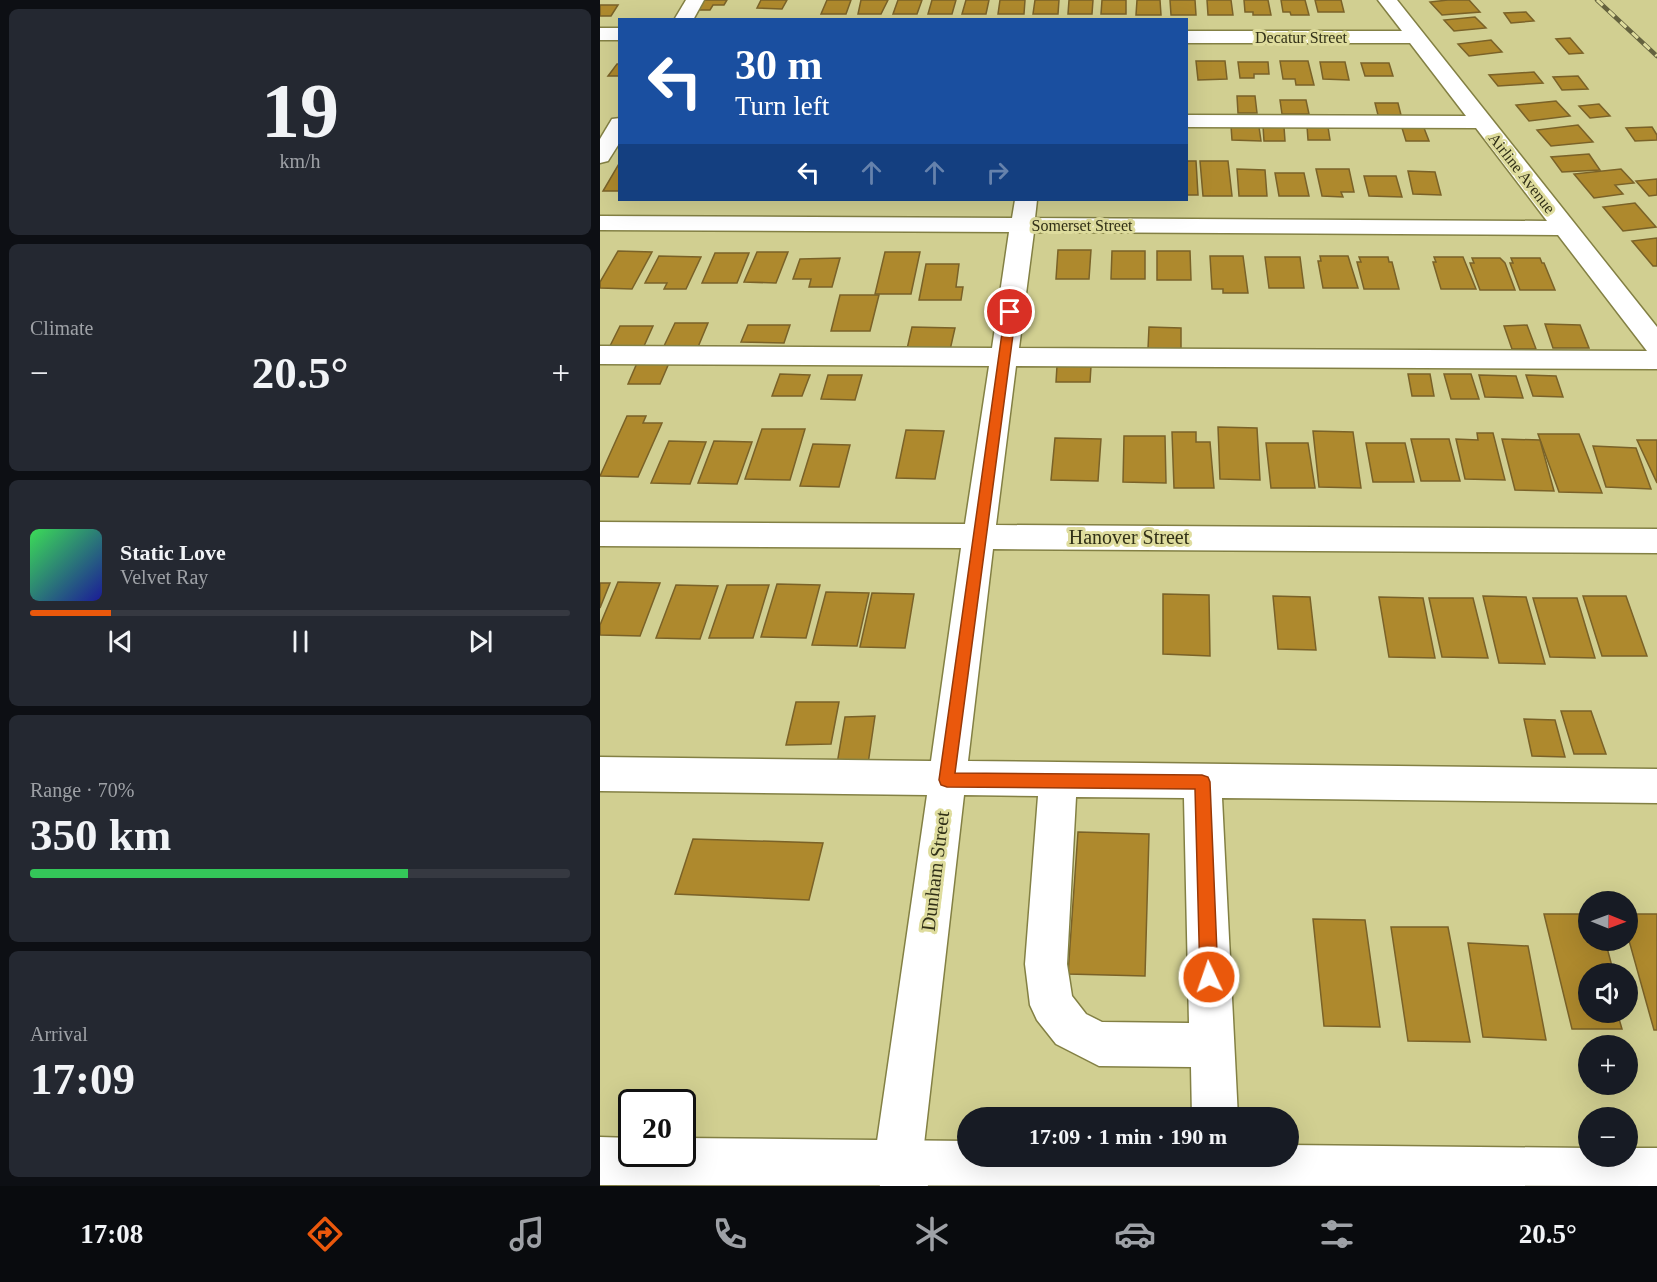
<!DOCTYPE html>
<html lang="en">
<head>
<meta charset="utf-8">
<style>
  body { margin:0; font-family:Georgia,serif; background:#242831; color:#f1f3f6; height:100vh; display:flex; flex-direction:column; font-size:22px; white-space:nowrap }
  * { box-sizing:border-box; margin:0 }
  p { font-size:20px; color:#9ea1a6 }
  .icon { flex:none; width:33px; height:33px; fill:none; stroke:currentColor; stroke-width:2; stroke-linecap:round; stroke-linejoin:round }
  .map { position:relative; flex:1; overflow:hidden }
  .drawer { display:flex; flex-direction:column; gap:9px; padding:9px; background:#0d0f14; width:600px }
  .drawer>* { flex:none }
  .hud { position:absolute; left:18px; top:18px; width:570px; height:183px; border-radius:0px; box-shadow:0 6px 24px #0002; background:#1a4fa0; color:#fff; overflow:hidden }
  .needle { width:39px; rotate:91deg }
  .tools { position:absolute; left:978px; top:891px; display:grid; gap:12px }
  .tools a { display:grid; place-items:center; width:60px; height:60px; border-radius:50%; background:#171b24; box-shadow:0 6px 24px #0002; font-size:30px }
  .speed { position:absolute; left:18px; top:1089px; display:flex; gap:12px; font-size:30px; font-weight:700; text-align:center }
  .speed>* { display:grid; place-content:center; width:78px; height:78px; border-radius:50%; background:#171b24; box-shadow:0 6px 24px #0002; line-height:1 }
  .speed .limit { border:3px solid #111; border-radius:9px; background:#fff; color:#111 }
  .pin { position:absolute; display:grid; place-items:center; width:51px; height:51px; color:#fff; margin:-26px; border:3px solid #fff; border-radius:50%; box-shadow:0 2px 6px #0007 }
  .me { position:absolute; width:66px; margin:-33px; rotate:357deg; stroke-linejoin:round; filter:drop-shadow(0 0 4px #0008) }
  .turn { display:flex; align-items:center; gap:21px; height:126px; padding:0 18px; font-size:27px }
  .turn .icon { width:78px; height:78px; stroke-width:2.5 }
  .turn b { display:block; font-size:42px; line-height:51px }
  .lanes { display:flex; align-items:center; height:57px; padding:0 18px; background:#0003; justify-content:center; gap:30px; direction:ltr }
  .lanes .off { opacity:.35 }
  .big { font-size:45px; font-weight:700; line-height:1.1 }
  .drawer .card { flex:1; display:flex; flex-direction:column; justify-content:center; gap:9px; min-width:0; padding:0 21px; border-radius:9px; background:#242831 }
  .drawer .dial { align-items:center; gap:0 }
  .dial b { font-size:78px; line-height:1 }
  .song { display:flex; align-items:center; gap:18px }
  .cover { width:72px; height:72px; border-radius:9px; background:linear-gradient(135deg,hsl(130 70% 55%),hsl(240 70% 35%)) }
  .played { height:6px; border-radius:3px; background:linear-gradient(90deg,#ea580c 15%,#363941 15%) }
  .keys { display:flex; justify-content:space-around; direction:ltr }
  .heat { display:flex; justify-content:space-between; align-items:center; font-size:33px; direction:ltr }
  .charge { height:9px; border-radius:4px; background:linear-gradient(90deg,#34c759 70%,#363941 0) }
  .trip { position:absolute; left:357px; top:1107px; width:342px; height:60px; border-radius:30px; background:#171b24; box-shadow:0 6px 24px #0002; font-weight:700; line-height:60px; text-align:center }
  .tabs { display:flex; height:96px; justify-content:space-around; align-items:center; background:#090b0e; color:#9ea1a6 }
  .tabs .icon { width:42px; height:42px }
  .tabs .current { color:#ea580c }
  .tabs b { font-size:27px; color:#f1f3f6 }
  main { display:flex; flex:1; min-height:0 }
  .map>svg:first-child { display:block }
</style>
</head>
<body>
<main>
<section class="drawer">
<div class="card dial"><b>19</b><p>km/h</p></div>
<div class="card"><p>Climate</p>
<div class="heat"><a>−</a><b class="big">20.5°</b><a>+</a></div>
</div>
<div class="card">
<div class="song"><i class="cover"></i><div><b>Static Love</b><p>Velvet Ray</p></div></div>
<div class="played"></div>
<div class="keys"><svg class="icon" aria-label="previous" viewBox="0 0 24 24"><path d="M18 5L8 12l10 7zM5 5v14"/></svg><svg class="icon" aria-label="pause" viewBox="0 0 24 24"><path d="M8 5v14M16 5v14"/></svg><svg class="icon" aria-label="next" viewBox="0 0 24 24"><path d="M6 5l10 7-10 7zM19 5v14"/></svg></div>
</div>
<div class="card"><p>Range · 70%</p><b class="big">350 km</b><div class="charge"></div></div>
<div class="card"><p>Arrival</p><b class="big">17:09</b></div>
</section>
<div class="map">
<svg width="1057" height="1186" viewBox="0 0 1057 1186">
  <rect width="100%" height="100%" fill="#d1cf91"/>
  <g fill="#ae892d" stroke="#7a6228" stroke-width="1.5">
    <polygon points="100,0 127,0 124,5 113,5 110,10 94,10"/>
    <polygon points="161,0 187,0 182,9 157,8"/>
    <polygon points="227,0 251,0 246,14 221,14"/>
    <polygon points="261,0 288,0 281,14 258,14"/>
    <polygon points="298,0 322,0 317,14 293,14"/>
    <polygon points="332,0 356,0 352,14 328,14"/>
    <polygon points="366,0 389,0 386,14 362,14"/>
    <polygon points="400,0 425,0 424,14 398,14"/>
    <polygon points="435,0 459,0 458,14 433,14"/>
    <polygon points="469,0 493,0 492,14 468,14"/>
    <polygon points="502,0 526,0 526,14 501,14"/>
    <polygon points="537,0 560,0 561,15 536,15"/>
    <polygon points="570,0 595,0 596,15 571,15"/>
    <polygon points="607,0 631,0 633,15 608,15"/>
    <polygon points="644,0 668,0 671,15 653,15 653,12 645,12"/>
    <polygon points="681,0 705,0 709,15 691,15 690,12 683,12"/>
    <polygon points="715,0 741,0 744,12 718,12"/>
    <polygon points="848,0 869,0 880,12 842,15 830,2"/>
    <polygon points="0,5 18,5 11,16 0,16"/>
    <polygon points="926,12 934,21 911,23 904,13"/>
    <polygon points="875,17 886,28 854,31 844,20"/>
    <polygon points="970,38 983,53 969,54 956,39"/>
    <polygon points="891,40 902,52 869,56 858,44"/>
    <polygon points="596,61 625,61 627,79 598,80"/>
    <polygon points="680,61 708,61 714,85 696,85 695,79 683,79"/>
    <polygon points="638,62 668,62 669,74 654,74 654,78 640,78"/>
    <polygon points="720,62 745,62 749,80 723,79"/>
    <polygon points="761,63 789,63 793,76 765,76"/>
    <polygon points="17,64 20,64 20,76 8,76"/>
    <polygon points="934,72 943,83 898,86 889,75"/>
    <polygon points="978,76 988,89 962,90 953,77"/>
    <polygon points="637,96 655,96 657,113 638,113"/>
    <polygon points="680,100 706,100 709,114 682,114"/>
    <polygon points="956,101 970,116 929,121 916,105"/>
    <polygon points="775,103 798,103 801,115 778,115"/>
    <polygon points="999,104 1010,116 990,118 979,106"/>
    <polygon points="978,125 993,142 951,146 937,130"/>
    <polygon points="631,126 659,127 661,141 632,140"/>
    <polygon points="663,126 684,127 685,141 664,141"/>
    <polygon points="707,126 728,127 730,140 708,140"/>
    <polygon points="1052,127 1057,135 1057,140 1035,141 1026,128"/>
    <polygon points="802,128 824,128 829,141 806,141"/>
    <polygon points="989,154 1000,170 962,172 951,157"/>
    <polygon points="586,161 596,161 598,195 586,195"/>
    <polygon points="600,161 628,161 632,196 603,196"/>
    <polygon points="20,162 20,191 3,191"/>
    <polygon points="637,169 665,170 667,196 639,196"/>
    <polygon points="716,169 749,169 754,192 741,192 743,197 722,196"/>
    <polygon points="1021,169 1034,183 1015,185 1023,194 994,198 974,174"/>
    <polygon points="808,171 835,172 841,195 813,194"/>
    <polygon points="675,173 704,173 709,196 679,196"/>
    <polygon points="764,176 796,176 802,197 769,196"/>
    <polygon points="1057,179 1057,195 1049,196 1036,181"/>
    <polygon points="1035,203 1056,227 1023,231 1003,207"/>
    <polygon points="1057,238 1057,266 1053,266 1032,241"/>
    <polygon points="458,250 491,250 489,279 456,279"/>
    <polygon points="18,251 52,252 32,289 0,288 0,282"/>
    <polygon points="512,251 545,251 545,279 511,279"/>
    <polygon points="557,251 590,251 591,280 557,280"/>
    <polygon points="157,252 188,252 176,283 144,282"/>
    <polygon points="285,252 320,252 311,294 275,294"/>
    <polygon points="115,253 149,253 137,283 102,283"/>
    <polygon points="59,256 101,257 86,289 64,289 67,283 45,283"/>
    <polygon points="610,256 643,256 648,293 623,293 623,289 612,289"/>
    <polygon points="720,256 748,256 758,288 723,288 718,261 721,261"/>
    <polygon points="665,257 700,257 704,288 669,288"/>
    <polygon points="759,257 788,257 789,262 792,262 799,289 764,289 757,262 761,262"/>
    <polygon points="834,257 863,257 876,289 841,289 833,262 836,262"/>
    <polygon points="240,258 232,287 209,287 211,279 193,279 200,259"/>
    <polygon points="872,258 900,258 905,263 915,290 880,290 870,263 874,263"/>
    <polygon points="911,258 940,258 942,263 944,263 955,290 920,290 910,263 913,263"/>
    <polygon points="326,264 359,264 356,287 363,287 361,300 319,300"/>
    <polygon points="240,295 279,295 270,331 231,331"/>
    <polygon points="75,323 108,323 98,347 64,346"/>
    <polygon points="945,324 980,325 989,348 953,348"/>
    <polygon points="148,325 190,325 184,343 141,342"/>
    <polygon points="927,325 936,349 912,349 904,326"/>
    <polygon points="20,326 53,326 44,346 10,346"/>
    <polygon points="312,327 355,328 350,350 307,349"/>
    <polygon points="549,327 581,328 581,349 548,349"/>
    <polygon points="37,363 69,363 60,384 28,384"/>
    <polygon points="457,366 491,366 490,382 456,382"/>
    <polygon points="180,374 210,375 202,396 172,396"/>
    <polygon points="808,374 830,374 834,396 812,396"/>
    <polygon points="844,374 871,374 879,399 851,399"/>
    <polygon points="228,375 262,375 255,400 221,399"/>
    <polygon points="879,375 916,376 923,398 885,397"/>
    <polygon points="926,375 956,376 963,397 933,396"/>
    <polygon points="27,416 46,416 43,423 62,423 38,477 0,476"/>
    <polygon points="618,427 657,428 660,480 620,479"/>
    <polygon points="162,429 205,429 190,480 145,479"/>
    <polygon points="306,430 344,431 335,479 296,478"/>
    <polygon points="713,431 753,432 761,488 719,487"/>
    <polygon points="572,432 596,432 596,442 610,442 614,488 574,488"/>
    <polygon points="877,433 893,433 905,480 865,479 856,439 878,440"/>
    <polygon points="938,434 979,434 1002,493 959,492"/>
    <polygon points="524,436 565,436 566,483 523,482"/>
    <polygon points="455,438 501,439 498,481 451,480"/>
    <polygon points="811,439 849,439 860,481 821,481"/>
    <polygon points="902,439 940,440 954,491 915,490"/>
    <polygon points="1037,440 1057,440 1057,483"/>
    <polygon points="69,441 106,442 90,484 51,483"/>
    <polygon points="114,441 152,442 137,484 98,483"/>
    <polygon points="666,443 708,443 715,488 671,488"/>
    <polygon points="766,443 805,443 814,482 773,482"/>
    <polygon points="213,444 250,445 239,487 200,486"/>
    <polygon points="993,446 1036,448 1051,489 1006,487"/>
    <polygon points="18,582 60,583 40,636 0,635 0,625"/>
    <polygon points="0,583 10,583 0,608"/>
    <polygon points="177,584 220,585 206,638 161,637"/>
    <polygon points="76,585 118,586 100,639 56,638"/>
    <polygon points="127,585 169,585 153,638 109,638"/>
    <polygon points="226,592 269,593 257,646 212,645"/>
    <polygon points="272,593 314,594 305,648 260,647"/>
    <polygon points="563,594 609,595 610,656 563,654"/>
    <polygon points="673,596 710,597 716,650 678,649"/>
    <polygon points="883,596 926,597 945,664 899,663"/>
    <polygon points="983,596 1026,596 1047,656 1002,656"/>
    <polygon points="779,597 823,598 835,658 789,657"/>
    <polygon points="829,598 873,598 888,658 842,657"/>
    <polygon points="933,598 977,598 995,658 950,657"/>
    <polygon points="196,702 239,702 231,744 186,745"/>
    <polygon points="961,711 991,711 1006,754 974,754"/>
    <polygon points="275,716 268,764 237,764 245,717"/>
    <polygon points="924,719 955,720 965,757 932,756"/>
    <polygon points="478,832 549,834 545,976 468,974"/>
    <polygon points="93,839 223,843 209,900 75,894"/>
    <polygon points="944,914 988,914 988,940 1005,940 1014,974 988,974 988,1012 1017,1012 1022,1029 972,1029"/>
    <polygon points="1028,914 1057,914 1057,1030 1054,1030 1028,937"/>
    <polygon points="713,919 765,920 780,1027 724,1026"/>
    <polygon points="791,927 848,927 870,1042 808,1041"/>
    <polygon points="868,943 928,946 946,1040 883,1037"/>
  </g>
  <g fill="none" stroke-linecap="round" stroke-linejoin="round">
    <g stroke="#838044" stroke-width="3">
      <g id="minor">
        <polygon points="86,0 104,0 93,20 74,20"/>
        <path d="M778,0H797L1057,327V369L416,366L396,525L1057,529V553L393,549L368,761L1057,769V803L622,798L638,1118H592L591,1067L499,1066L456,1044L437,1020L430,1005L425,964L438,796L364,795L322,1162L328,1186H280L274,1162L327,795L0,791V757L331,761L361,548L0,546V522L365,524L389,366L0,364V346L392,348L409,232L0,230V216L412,218L415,200H437L435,218L947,221L876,128L586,127V115L866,116L810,43H586V31H802ZM434,232L958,235L1047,351L419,348ZM476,797L584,798L589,1023L502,1022L486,1014L472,996L467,964Z"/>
        <rect x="0" y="28" width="20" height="12"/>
        <polygon points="20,118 20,142 8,161 0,163 0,139 12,119"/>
      </g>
    </g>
    <g stroke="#838044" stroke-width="3">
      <polygon id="major" points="0,1137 32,1138 32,1154 82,1154 82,1138 368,1141 368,1156 688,1156 688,1145 988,1148 988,1156 1028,1156 1028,1148 1057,1148 1057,1186 0,1185"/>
    </g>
    <use href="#minor" fill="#fff" fill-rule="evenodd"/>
    <use href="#major" fill="#fff" fill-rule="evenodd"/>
    <g stroke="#64623e" stroke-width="4.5">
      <polyline id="rail" points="997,0 1057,56"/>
    </g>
    <use href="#rail" stroke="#dedc9d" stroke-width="3" stroke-dasharray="8" stroke-linecap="butt"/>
  </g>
  <polygon fill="#ea580c" stroke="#983908" stroke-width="1.5" points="410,308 416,312 355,773 602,775 608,777 610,782 618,977 615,983 609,986 603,983 600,977 595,789 347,787 341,785 339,780 405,312"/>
  <g text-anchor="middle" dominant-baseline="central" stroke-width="6" stroke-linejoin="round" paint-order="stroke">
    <g font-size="16" fill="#313017" stroke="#dedc9d">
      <text x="701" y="37">Decatur Street</text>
      <text transform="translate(922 173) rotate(52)">Airline Avenue</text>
      <text x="482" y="225">Somerset Street</text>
    </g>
    <g font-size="20" fill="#313017" stroke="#dedc9d">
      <text x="529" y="537">Hanover Street</text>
      <text transform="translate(335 871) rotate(-83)">Dunham Street</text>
    </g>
  </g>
</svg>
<div class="tools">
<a><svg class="needle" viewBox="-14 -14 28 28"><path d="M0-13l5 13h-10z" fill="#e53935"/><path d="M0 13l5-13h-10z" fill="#9ea1a6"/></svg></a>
<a><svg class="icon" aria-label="sound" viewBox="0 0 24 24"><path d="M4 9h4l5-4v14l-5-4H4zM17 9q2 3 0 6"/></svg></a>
<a>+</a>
<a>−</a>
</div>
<div class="speed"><div class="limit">20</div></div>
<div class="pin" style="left:410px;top:312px;background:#d93025"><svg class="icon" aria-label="arrive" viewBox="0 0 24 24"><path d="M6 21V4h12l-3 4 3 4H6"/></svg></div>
<svg class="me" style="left:609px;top:977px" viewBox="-20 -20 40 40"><circle r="17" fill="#ea580c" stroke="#fff" stroke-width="3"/><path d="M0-11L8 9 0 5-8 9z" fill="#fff"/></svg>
<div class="trip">17:09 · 1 min · 190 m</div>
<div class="hud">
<div class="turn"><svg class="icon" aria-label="left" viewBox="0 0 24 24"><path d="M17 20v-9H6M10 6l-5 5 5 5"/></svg><div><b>30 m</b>Turn left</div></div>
<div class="lanes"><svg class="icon" aria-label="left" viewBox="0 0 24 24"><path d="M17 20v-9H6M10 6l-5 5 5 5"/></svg><svg class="icon off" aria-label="ahead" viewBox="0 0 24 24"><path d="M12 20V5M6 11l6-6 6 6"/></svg><svg class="icon off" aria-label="ahead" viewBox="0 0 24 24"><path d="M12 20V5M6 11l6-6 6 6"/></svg><svg class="icon off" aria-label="right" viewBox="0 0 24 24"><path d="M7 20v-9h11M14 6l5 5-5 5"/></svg></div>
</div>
</div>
</main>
<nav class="tabs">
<b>17:08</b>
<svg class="icon current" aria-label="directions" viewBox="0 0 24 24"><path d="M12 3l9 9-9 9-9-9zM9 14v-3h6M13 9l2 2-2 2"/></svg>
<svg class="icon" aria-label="music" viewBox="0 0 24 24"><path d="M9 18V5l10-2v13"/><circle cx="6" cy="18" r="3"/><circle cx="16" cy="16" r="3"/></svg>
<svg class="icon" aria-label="phone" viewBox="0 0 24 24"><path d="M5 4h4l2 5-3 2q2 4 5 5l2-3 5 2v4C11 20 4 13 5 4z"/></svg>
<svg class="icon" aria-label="climate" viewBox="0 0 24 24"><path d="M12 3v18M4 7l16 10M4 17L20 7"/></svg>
<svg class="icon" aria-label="car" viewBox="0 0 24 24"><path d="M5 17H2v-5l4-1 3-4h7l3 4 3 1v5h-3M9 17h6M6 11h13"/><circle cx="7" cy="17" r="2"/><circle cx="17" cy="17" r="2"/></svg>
<svg class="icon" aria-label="filters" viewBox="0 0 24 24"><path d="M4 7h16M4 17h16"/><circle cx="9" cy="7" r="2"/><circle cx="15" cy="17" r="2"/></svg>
<b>20.5°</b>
</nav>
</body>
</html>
